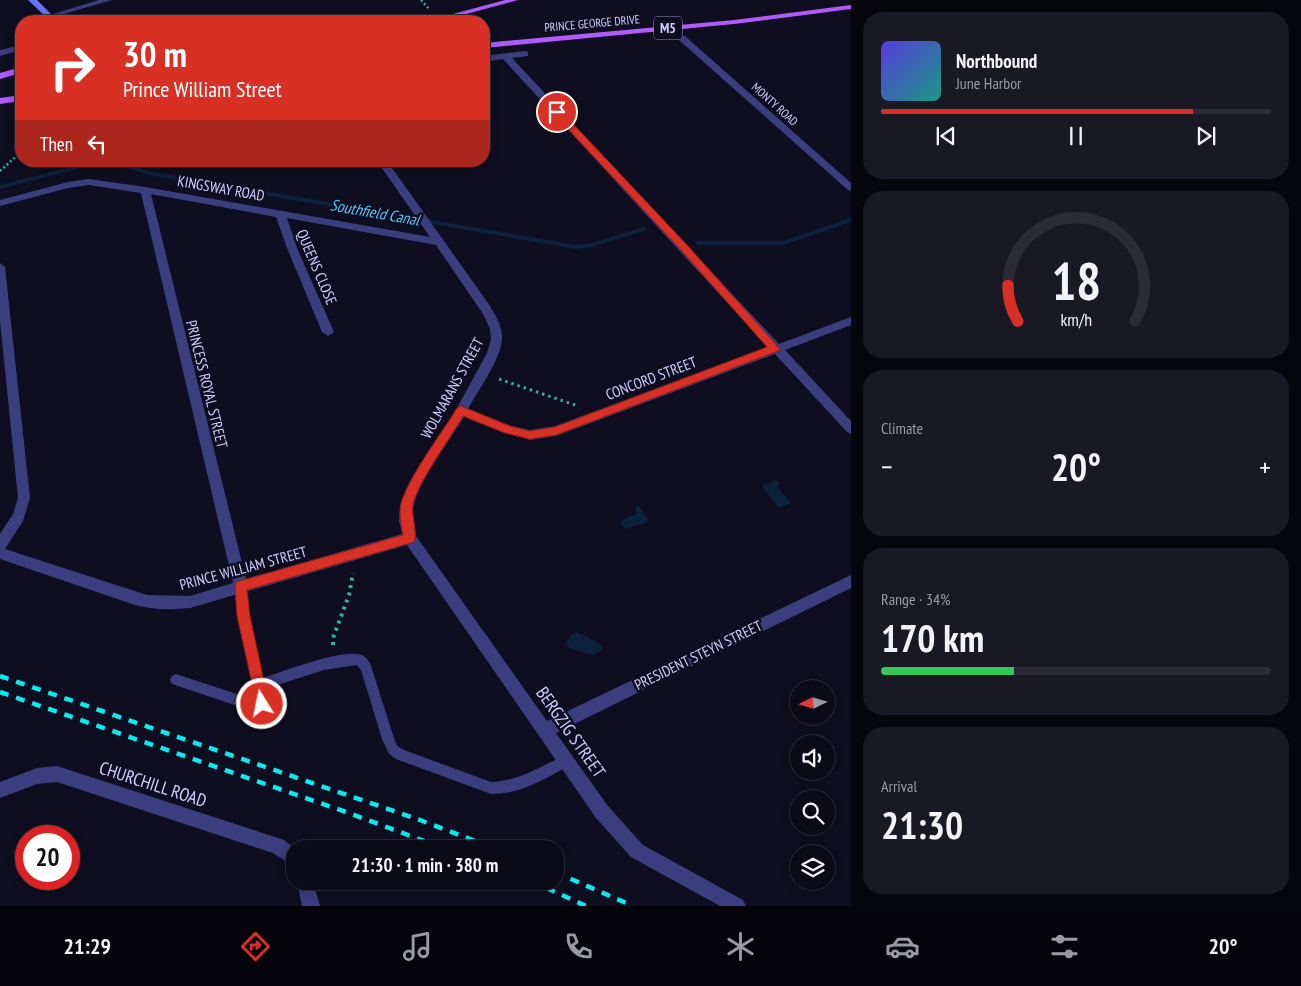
<!DOCTYPE html>
<html lang="en">
<head>
<meta charset="utf-8">
<style>
  body { margin:0; font-family:"PT Sans Narrow",sans-serif; background:#191825; color:#f1f3f6; height:100vh; display:flex; flex-direction:column; font-size:19px; white-space:nowrap }
  * { box-sizing:border-box; margin:0 }
  p { font-size:16px; color:#9a9aa2 }
  .icon { flex:none; width:28px; height:28px; fill:none; stroke:currentColor; stroke-width:2; stroke-linecap:round; stroke-linejoin:round }
  .map { position:relative; flex:1; overflow:hidden }
  .sheet { display:flex; flex-direction:column; gap:12px; padding:12px; background:#06060d; width:450px }
  .sheet>* { flex:none }
  .guide { position:absolute; left:15px; top:15px; width:475px; height:152px; border-radius:20px; box-shadow:0 2px 12px #0003,0 0 0 1px #2b2b37; background:#d93025; color:#fff; overflow:hidden }
  .needle { width:32px; rotate:265deg }
  .buttons { position:absolute; left:790px; top:680px; display:grid; gap:10px }
  .buttons a { display:grid; place-items:center; width:45px; height:45px; border-radius:50%; background:#0b0a18; box-shadow:0 2px 12px #0003,0 0 0 1px #2b2b37; font-size:25px }
  .speed { position:absolute; left:15px; top:825px; display:flex; gap:10px; font-size:25px; font-weight:700; text-align:center }
  .speed>* { display:grid; place-content:center; width:65px; height:65px; border-radius:50%; background:#0b0a18; box-shadow:0 2px 12px #0003,0 0 0 1px #2b2b37; line-height:1 }
  .speed .limit { border:8px solid #d22; background:#fff; color:#111 }
  .pin { position:absolute; display:grid; place-items:center; width:42px; height:42px; color:#fff; margin:-21px; border:2px solid #fff; border-radius:50%; box-shadow:0 1px 5px #0007 }
  .me { position:absolute; width:55px; margin:-28px; rotate:350deg; stroke-linejoin:round; filter:drop-shadow(0 0 4px #0008) }
  .turn { display:flex; align-items:center; gap:18px; height:105px; padding:0 25px; font-size:22px }
  .turn .icon { width:65px; height:65px; stroke-width:2.5 }
  .turn b { display:block; font-size:35px; line-height:42px }
  .then { display:flex; align-items:center; height:48px; padding:0 25px; background:#0003; gap:10px; font-size:19px }
  .big { font-size:38px; font-weight:700; line-height:1.1 }
  .sheet .widget { flex:1; display:flex; flex-direction:column; justify-content:center; gap:8px; min-width:0; padding:0 18px; border-radius:20px; background:#191825 }
  .sheet .dial { align-items:center; gap:0 }
  .dial svg { height:130px; overflow:visible; fill:none; stroke:#2b2b37; stroke-width:7; stroke-linecap:round; text-anchor:middle }
  .dial text { fill:#f1f3f6; stroke:none }
  .song { display:flex; align-items:center; gap:15px }
  .cover { width:60px; height:60px; border-radius:8px; background:linear-gradient(135deg,hsl(250 70% 55%),hsl(170 70% 35%)) }
  .played { height:5px; border-radius:2px; background:linear-gradient(90deg,#d93025 80%,#2b2b37 80%) }
  .keys { display:flex; justify-content:space-around; direction:ltr }
  .heat { display:flex; justify-content:space-between; align-items:center; font-size:28px; direction:ltr }
  .charge { height:8px; border-radius:4px; background:linear-gradient(90deg,#34c759 34%,#2b2b37 0) }
  .trip { position:absolute; left:286px; top:840px; width:278px; height:50px; border-radius:20px; background:#0b0a18; box-shadow:0 2px 12px #0003,0 0 0 1px #2b2b37; font-weight:700; line-height:50px; text-align:center }
  .menu { display:flex; height:80px; justify-content:space-around; align-items:center; background:#04040a; color:#9a9aa2 }
  .menu .icon { width:35px; height:35px }
  .menu .active { color:#d93025 }
  .menu b { font-size:22px; color:#f1f3f6 }
  main { display:flex; flex:1; min-height:0 }
  .map>svg:first-child { display:block }
</style>
</head>
<body>
<main>
<div class="map">
<svg width="851" height="906" viewBox="0 0 851 906">
  <rect width="100%" height="100%" fill="#0f0e20"/>
  <g fill="#0b213c">
    <polygon points="777,480 780,484 777,486 790,503 779,508 762,486"/>
    <polygon points="639,506 648,519 647,522 625,529 620,521 636,514 636,507"/>
    <path d="M576,632C583,636 599,641 602,646L601,651L593,655L569,648L566,643L571,635Z"/>
  </g>
  <g fill="none" stroke-linecap="round" stroke-linejoin="round">
    <g fill="#0b213c" fill-rule="evenodd">
      <polygon points="95,161 113,161 154,172 576,245 592,243 644,227 647,229 646,230 592,247 576,249 154,176 104,162 0,189 0,185"/>
      <polygon points="851,218 851,222 783,245 698,245 695,243 698,241 783,241"/>
    </g>
    <g stroke="#32ae9c" stroke-width="2.5" stroke-dasharray="2 2.5" stroke-linecap="butt">
      <polyline points="421,0 429,9"/>
      <polyline points="0,171 21,152"/>
    </g>
    <polyline stroke="#32ae9c" stroke-width="3" stroke-dasharray="2.5 4" stroke-linecap="butt" points="499,379 578,406"/>
    <polyline stroke="#32ae9c" stroke-width="4" stroke-dasharray="3 4.5" stroke-linecap="butt" points="333,645 333,638 349,595 353,573"/>
    <path fill="#3a3d7e" fill-rule="evenodd" d="M241,581L245,582L247,586L249,616L262,678C283,672 342,648 362,655C365,656 368,660 370,663L394,738L397,746L404,750L491,782C520,781 540,766 566,755L570,757L572,761L570,765C545,779 521,794 491,794L396,759L389,754L382,739L361,670L357,665L324,670L265,689C267,700 271,708 258,713L172,684L170,680L172,676L176,674L255,700L237,616L235,586L237,582Z"/>
    <g fill="#3a3d7e" fill-rule="evenodd">
      <polygon points="99,0 112,0 50,18 46,16"/>
      <polygon points="679,36 685,36 851,183 851,191 848,190 679,40"/>
      <polygon points="21,45 21,50 0,56 0,50"/>
      <path d="M525,51L528,52V56L512,58L779,344L851,317V325L785,350L851,421V434L847,432L775,354L556,436L530,440L505,433L464,417C451,438 418,483 414,505C411,516 414,526 416,536L547,721L851,575V588L556,733L608,806L643,845L743,900L746,906H720L631,857L596,818L407,545L190,608C170,610 151,610 132,604L0,559V534L13,514L18,498L0,321V263L5,267L30,498L23,521L5,549L147,595L190,596L233,583L141,193L89,185L68,188L0,206V200L68,182L89,179L145,187L430,237L377,161H387L488,303C494,313 501,323 502,335C504,356 478,390 468,409L511,426L530,430L555,426L768,347L503,59L484,62V56ZM151,194L276,217L287,248L322,332L328,336L334,332L297,248L287,218L436,245L483,314L490,329L491,340L487,353L457,408L407,489L400,505L399,521L402,534L246,579Z"/>
      <polygon points="57,766 284,840 295,849 295,867 273,853 57,782 37,784 0,798 0,782 37,768"/>
      <polygon points="297,881 313,881 320,906 302,906"/>
    </g>
    <polygon fill="#6972fa" fill-rule="evenodd" points="28,0 37,0 58,21 50,21"/>
    <g fill="#b05af9" fill-rule="evenodd">
      <polygon points="505,0 518,0 440,21 427,21"/>
      <polygon points="851,5 851,9 734,24 484,48 484,43 734,20"/>
      <polygon points="21,67 21,73 0,79 0,73"/>
      <polygon points="21,95 21,101 0,104 0,98"/>
    </g>
    <g stroke="#08ecef" stroke-width="4.5" stroke-dasharray="9 8" stroke-linecap="butt">
      <polyline points="0,676 420,820 496,849"/>
      <polyline points="0,692 346,812 446,849"/>
      <polyline points="555,872 633,906"/>
      <polyline points="531,881 586,906"/>
    </g>
  </g>
  <path fill="#d93025" stroke="#8d1f18" d="M557,109L560,110L688,246L780,349L778,351L556,435L530,439L505,433L463,416C450,439 419,480 413,504C411,515 418,533 414,542L247,590L250,616L269,704L267,709L262,711L258,709L237,616L235,586L236,582L403,535C401,525 399,514 401,504C408,477 442,433 457,408L461,406L510,426L530,431L555,427L767,347L681,250L554,114V110Z"/>
  <g text-anchor="middle" dominant-baseline="central" stroke-width="5" stroke-linejoin="round" paint-order="stroke">
    <g font-size="12" fill="#d0cefd" stroke="#0f0e20">
      <text transform="translate(592 23) rotate(-5)">PRINCE GEORGE DRIVE</text>
      <text transform="translate(775 104) rotate(42)">MONTY ROAD</text>
    </g>
    <rect fill="#0f0e20" stroke="#9694bb" stroke-width="1" x="654" y="16.5" width="28" height="23" rx="4"/>
    <g font-size="14" font-weight="bold" fill="#d0cefd">
      <text x="668" y="28">M5</text>
    </g>
    <g font-size="15" fill="#d0cefd" stroke="#0f0e20">
      <text transform="translate(221 188) rotate(10)">KINGSWAY ROAD</text>
      <text transform="translate(317 267) rotate(67)">QUEENS CLOSE</text>
      <text transform="translate(651 378) rotate(-21)">CONCORD STREET</text>
      <text transform="translate(207 384) rotate(76)">PRINCESS ROYAL STREET</text>
      <text transform="translate(452 388) rotate(-61)">WOLMARANS STREET</text>
      <text transform="translate(243 568) rotate(-15)">PRINCE WILLIAM STREET</text>
      <text transform="translate(698 655) rotate(-26)">PRESIDENT STEYN STREET</text>
    </g>
    <g font-size="16" font-style="italic" fill="#60c0f9" stroke="#0f0e20">
      <text transform="translate(375 212) rotate(10)">Southfield Canal</text>
    </g>
    <g font-size="18" fill="#d0cefd" stroke="#0f0e20">
      <text transform="translate(571 732) rotate(55)">BERGZIG STREET</text>
      <text transform="translate(153 784) rotate(18)">CHURCHILL ROAD</text>
    </g>
  </g>
</svg>
<div class="buttons">
<a><svg class="needle" viewBox="-14 -14 28 28"><path d="M0-13l5 13h-10z" fill="#e53935"/><path d="M0 13l5-13h-10z" fill="#9a9aa2"/></svg></a>
<a><svg class="icon" aria-label="sound" viewBox="0 0 24 24"><path d="M4 9h4l5-4v14l-5-4H4zM17 9q2 3 0 6"/></svg></a>
<a><svg class="icon" aria-label="search" viewBox="0 0 24 24"><circle cx="10" cy="10" r="6"/><path d="M15 15l6 6"/></svg></a>
<a><svg class="icon" aria-label="layers" viewBox="0 0 24 24"><path d="M12 4l9 5-9 5-9-5zM3 14l9 5 9-5"/></svg></a>
</div>
<div class="speed"><div class="limit">20</div></div>
<div class="pin" style="left:557px;top:112px;background:#d93025"><svg class="icon" aria-label="arrive" viewBox="0 0 24 24"><path d="M6 21V4h12l-3 4 3 4H6"/></svg></div>
<svg class="me" style="left:262px;top:704px" viewBox="-20 -20 40 40"><circle r="17" fill="#d93025" stroke="#fff" stroke-width="3"/><path d="M0-11L8 9 0 5-8 9z" fill="#fff"/></svg>
<div class="trip">21:30 · 1 min · 380 m</div>
<div class="guide">
<div class="turn"><svg class="icon" aria-label="right" viewBox="0 0 24 24"><path d="M7 20v-9h11M14 6l5 5-5 5"/></svg><div><b>30 m</b>Prince William Street</div></div>
<div class="then">Then<svg class="icon" aria-label="left" viewBox="0 0 24 24"><path d="M17 20v-9H6M10 6l-5 5 5 5"/></svg></div>
</div>
</div>
<section class="sheet">
<div class="widget">
<div class="song"><i class="cover"></i><div><b>Northbound</b><p>June Harbor</p></div></div>
<div class="played"></div>
<div class="keys"><svg class="icon" aria-label="previous" viewBox="0 0 24 24"><path d="M18 5L8 12l10 7zM5 5v14"/></svg><svg class="icon" aria-label="pause" viewBox="0 0 24 24"><path d="M8 5v14M16 5v14"/></svg><svg class="icon" aria-label="next" viewBox="0 0 24 24"><path d="M6 5l10 7-10 7zM19 5v14"/></svg></div>
</div>
<div class="widget dial"><svg viewBox="0 0 100 80">
<path d="M14 69A42 42 0 1 1 86 69"/>
<path d="M14 69A42 42 0 0 1 8 47" stroke="#d93025"/>
<text x="50" y="56" font-size="32" font-weight="700">18</text>
<text x="50" y="72" font-size="11">km/h</text>
</svg></div>
<div class="widget"><p>Climate</p>
<div class="heat"><a>−</a><b class="big">20°</b><a>+</a></div>
</div>
<div class="widget"><p>Range · 34%</p><b class="big">170 km</b><div class="charge"></div></div>
<div class="widget"><p>Arrival</p><b class="big">21:30</b></div>
</section>
</main>
<nav class="menu">
<b>21:29</b>
<svg class="icon active" aria-label="directions" viewBox="0 0 24 24"><path d="M12 3l9 9-9 9-9-9zM9 14v-3h6M13 9l2 2-2 2"/></svg>
<svg class="icon" aria-label="music" viewBox="0 0 24 24"><path d="M9 18V5l10-2v13"/><circle cx="6" cy="18" r="3"/><circle cx="16" cy="16" r="3"/></svg>
<svg class="icon" aria-label="phone" viewBox="0 0 24 24"><path d="M5 4h4l2 5-3 2q2 4 5 5l2-3 5 2v4C11 20 4 13 5 4z"/></svg>
<svg class="icon" aria-label="climate" viewBox="0 0 24 24"><path d="M12 3v18M4 7l16 10M4 17L20 7"/></svg>
<svg class="icon" aria-label="car" viewBox="0 0 24 24"><path d="M5 17H2v-5l4-1 3-4h7l3 4 3 1v5h-3M9 17h6M6 11h13"/><circle cx="7" cy="17" r="2"/><circle cx="17" cy="17" r="2"/></svg>
<svg class="icon" aria-label="filters" viewBox="0 0 24 24"><path d="M4 7h16M4 17h16"/><circle cx="9" cy="7" r="2"/><circle cx="15" cy="17" r="2"/></svg>
<b>20°</b>
</nav>
</body>
</html>
